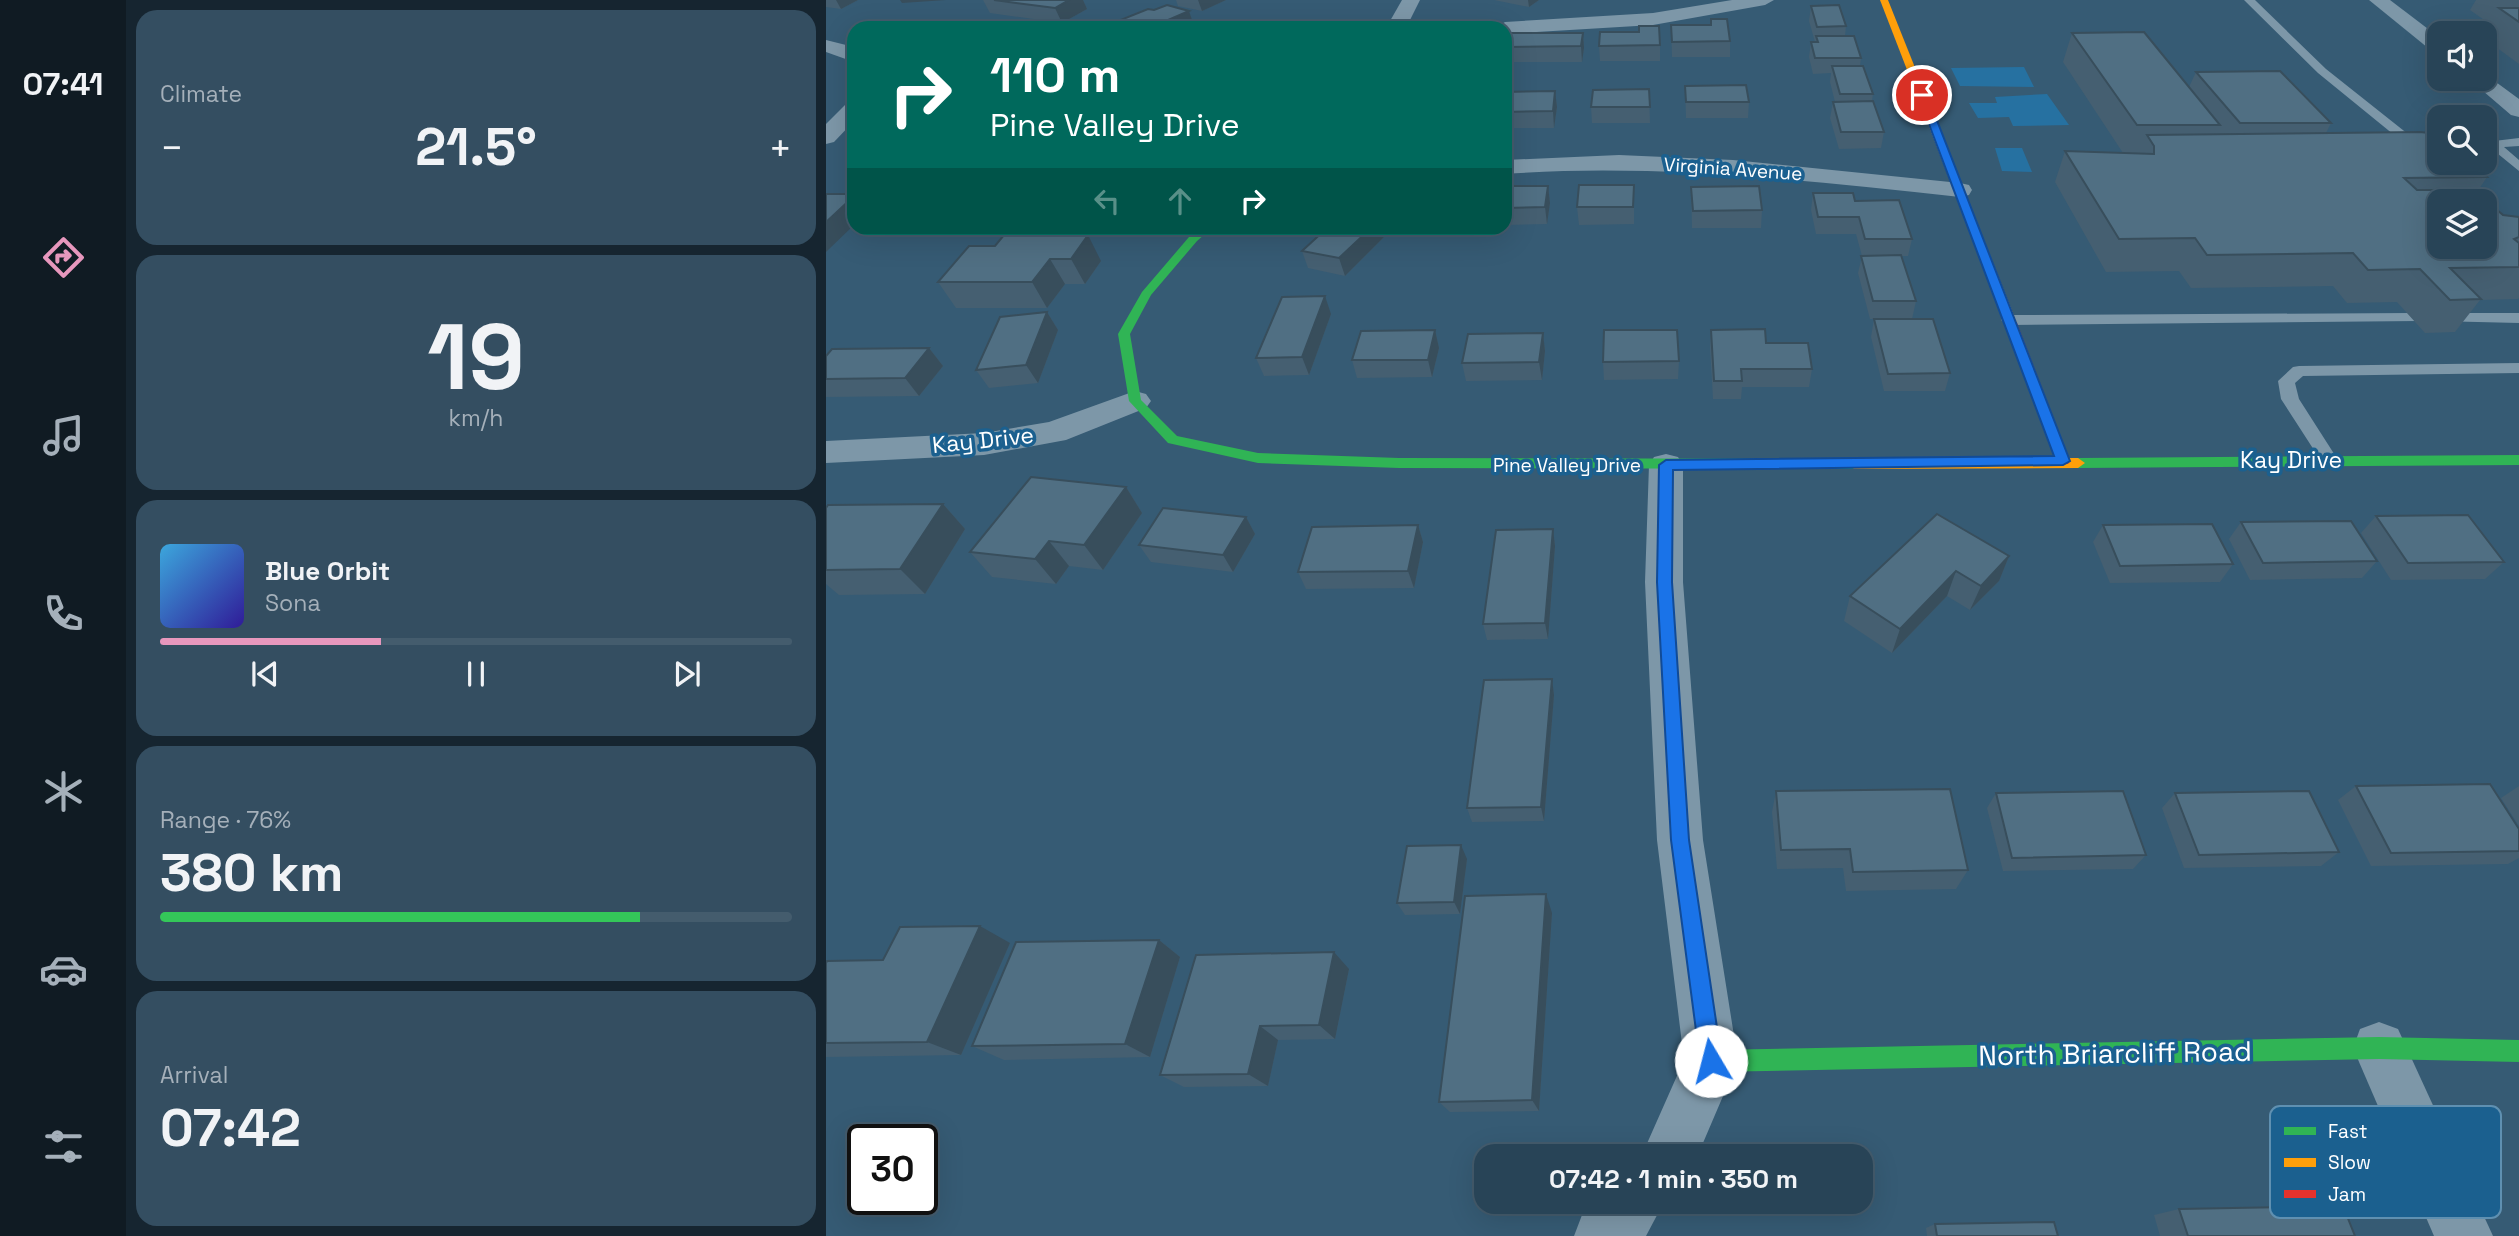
<!DOCTYPE html>
<html lang="en">
<head>
<meta charset="utf-8">
<style>
  body { margin:0; font-family:"Space Grotesk",sans-serif; background:#344e61; color:#f1f3f6; height:100vh; display:flex; flex-direction:column; font-size:26px; white-space:nowrap }
  * { box-sizing:border-box; margin:0 }
  p { font-size:23px; color:#a5b0ba }
  .icon { flex:none; width:38px; height:38px; fill:none; stroke:currentColor; stroke-width:2; stroke-linecap:round; stroke-linejoin:round }
  .map { position:relative; flex:1; overflow:hidden }
  .details { display:flex; flex-direction:column; gap:10px; padding:10px; background:#162530; width:700px }
  .details>* { flex:none }
  .banner { position:absolute; left:21px; top:21px; width:665px; height:214px; border-radius:21px; box-shadow:0 7px 28px #0002,0 0 0 2px #445c6d; background:#00695c; color:#fff; overflow:hidden }
  .fabs { position:absolute; left:1601px; top:21px; display:grid; gap:14px }
  .fabs a { display:grid; place-items:center; width:70px; height:70px; border-radius:14px; background:#284457; box-shadow:0 7px 28px #0002,0 0 0 2px #445c6d; font-size:35px }
  .speed { position:absolute; left:21px; top:1124px; display:flex; gap:14px; font-size:35px; font-weight:700; text-align:center }
  .speed>* { display:grid; place-content:center; width:91px; height:91px; border-radius:50%; background:#284457; box-shadow:0 7px 28px #0002,0 0 0 2px #445c6d; line-height:1 }
  .speed .limit { border:4px solid #111; border-radius:10px; background:#fff; color:#111 }
  .pin { position:absolute; display:grid; place-items:center; width:60px; height:60px; color:#fff; margin:-30px; border:4px solid #fff; border-radius:50%; box-shadow:0 2px 7px #0007 }
  .me { position:absolute; width:77px; margin:-38px; rotate:352deg; stroke-linejoin:round; filter:drop-shadow(0 0 5px #0008) }
  .turn { display:flex; align-items:center; gap:24px; height:147px; padding:0 28px; font-size:32px }
  .turn .icon { width:91px; height:91px; stroke-width:2.5 }
  .turn b { display:block; font-size:49px; line-height:60px }
  .lanes { display:flex; align-items:center; height:66px; padding:0 28px; background:#0003; justify-content:center; gap:35px; direction:ltr }
  .lanes .off { opacity:.35 }
  .big { font-size:52px; font-weight:600; line-height:1.1 }
  .details .card { flex:1; display:flex; flex-direction:column; justify-content:center; gap:10px; min-width:0; padding:0 24px; border-radius:21px; background:#344e61 }
  .details .dial { align-items:center; gap:0 }
  .dial b { font-size:91px; line-height:1 }
  .song { display:flex; align-items:center; gap:21px }
  .cover { width:84px; height:84px; border-radius:10px; background:linear-gradient(135deg,hsl(200 70% 55%),hsl(250 70% 35%)) }
  .played { height:7px; border-radius:4px; background:linear-gradient(90deg,#e797bd 35%,#445c6d 35%) }
  .keys { display:flex; justify-content:space-around; direction:ltr }
  .heat { display:flex; justify-content:space-between; align-items:center; font-size:38px; direction:ltr }
  .charge { height:10px; border-radius:5px; background:linear-gradient(90deg,#34c759 76%,#445c6d 0) }
  .trip { position:absolute; left:648px; top:1144px; width:399px; height:70px; border-radius:21px; background:#284457; box-shadow:0 7px 28px #0002,0 0 0 2px #445c6d; font-weight:600; line-height:70px; text-align:center }
  main { display:flex; flex:1; min-height:0 }
  .dock { display:flex; flex-direction:column; width:126px; justify-content:space-around; align-items:center; background:#101b23; color:#a5b0ba }
  .dock .icon { width:49px; height:49px }
  .dock .current { color:#e797bd }
  .dock b { font-size:32px; color:#f1f3f6 }
  .map>svg:first-child { display:block }
</style>
</head>
<body>
<main>
<nav class="dock">
<b>07:41</b>
<svg class="icon current" aria-label="directions" viewBox="0 0 24 24"><path d="M12 3l9 9-9 9-9-9zM9 14v-3h6M13 9l2 2-2 2"/></svg>
<svg class="icon" aria-label="music" viewBox="0 0 24 24"><path d="M9 18V5l10-2v13"/><circle cx="6" cy="18" r="3"/><circle cx="16" cy="16" r="3"/></svg>
<svg class="icon" aria-label="phone" viewBox="0 0 24 24"><path d="M5 4h4l2 5-3 2q2 4 5 5l2-3 5 2v4C11 20 4 13 5 4z"/></svg>
<svg class="icon" aria-label="climate" viewBox="0 0 24 24"><path d="M12 3v18M4 7l16 10M4 17L20 7"/></svg>
<svg class="icon" aria-label="car" viewBox="0 0 24 24"><path d="M5 17H2v-5l4-1 3-4h7l3 4 3 1v5h-3M9 17h6M6 11h13"/><circle cx="7" cy="17" r="2"/><circle cx="17" cy="17" r="2"/></svg>
<svg class="icon" aria-label="filters" viewBox="0 0 24 24"><path d="M4 7h16M4 17h16"/><circle cx="9" cy="7" r="2"/><circle cx="15" cy="17" r="2"/></svg>
</nav>
<section class="details">
<div class="card"><p>Climate</p>
<div class="heat"><a>−</a><b class="big">21.5°</b><a>+</a></div>
</div>
<div class="card dial"><b>19</b><p>km/h</p></div>
<div class="card">
<div class="song"><i class="cover"></i><div><b>Blue Orbit</b><p>Sona</p></div></div>
<div class="played"></div>
<div class="keys"><svg class="icon" aria-label="previous" viewBox="0 0 24 24"><path d="M18 5L8 12l10 7zM5 5v14"/></svg><svg class="icon" aria-label="pause" viewBox="0 0 24 24"><path d="M8 5v14M16 5v14"/></svg><svg class="icon" aria-label="next" viewBox="0 0 24 24"><path d="M6 5l10 7-10 7zM19 5v14"/></svg></div>
</div>
<div class="card"><p>Range · 76%</p><b class="big">380 km</b><div class="charge"></div></div>
<div class="card"><p>Arrival</p><b class="big">07:42</b></div>
</section>
<div class="map">
<svg width="1693" height="1236" viewBox="0 0 1693 1236">
  <rect width="100%" height="100%" fill="#365b74"/>
  <g fill="#2671a1">
    <polygon points="1198,67 1208,87 1134,86 1125,68"/>
    <polygon points="1221,94 1243,125 1187,126 1183,117 1152,118 1143,103 1171,103 1169,97"/>
    <polygon points="1169,148 1196,148 1206,172 1176,171"/>
  </g>
  <g fill="none" stroke-linecap="round" stroke-linejoin="round">
    <g fill="#7d97a8" fill-rule="evenodd">
      <polygon points="1418,0 1429,0 1500,69 1597,146 1597,152 1589,152 1492,73"/>
      <polygon points="1693,138 1693,146 1678,147 1693,160 1693,171 1666,149 1668,141"/>
      <polygon points="1586,313 1594,318 1592,321 1183,325 1175,320 1183,315"/>
      <polygon points="1616,313 1693,313 1693,323 1610,321 1608,318"/>
      <polygon points="1693,363 1693,373 1477,376 1469,383 1473,399 1512,460 1509,464 1497,464 1455,399 1452,381 1467,367 1473,366"/>
    </g>
    <g fill="#7d97a8" fill-rule="evenodd">
      <polygon points="576,0 594,0 580,28 560,28"/>
      <polygon points="906,0 948,0 939,5 827,25 679,34 679,28 669,28 679,22 827,13"/>
      <polygon points="1543,0 1564,0 1614,38 1614,54 1607,52"/>
      <polygon points="0,40 28,47 28,62 0,52"/>
      <polygon points="1659,74 1693,99 1693,117 1685,115 1643,79 1659,79"/>
      <polygon points="28,102 28,121 8,142 0,144 0,124 20,104"/>
      <path d="M793,155L907,160L1134,183L1143,185L1146,190L1143,195L1134,197C982,181 832,163 679,174V160Z"/>
      <polygon points="309,391 320,394 325,401 320,408 240,440 158,455 0,463 0,441 158,433 223,422"/>
      <polygon points="840,454 852,457 857,465 857,582 877,840 912,1061 871,1157 815,1157 858,1060 831,840 819,582 823,465 828,457"/>
      <polygon points="1553,1022 1572,1029 1667,1236 1608,1236 1527,1048 1534,1029"/>
      <polygon points="773,1202 838,1202 820,1236 748,1236 756,1215 768,1209"/>
    </g>
    <g fill="#30b455" fill-rule="evenodd">
      <polygon points="375,228 386,228 371,241 325,295 304,334 315,400 351,436 432,453 573,458 1028,459 1035,464 1028,469 573,468 432,463 342,443 303,401 292,334 316,292 363,237"/>
      <polygon points="1693,455 1693,465 1252,468 1245,463 1252,458"/>
      <polygon points="1553,1037 1693,1040 1693,1062 1553,1059 885,1072 877,1069 874,1061 877,1053 885,1050"/>
    </g>
    <g fill="#ff9f0a" fill-rule="evenodd">
      <polygon points="1054,0 1062,0 1191,323 1189,326 1181,326 1179,323"/>
      <polygon points="1252,458 1259,463 1252,468 1028,469 1021,464 1028,459"/>
    </g>
    <polygon fill="#e5322d" fill-rule="evenodd" points="1185,319 1191,323 1244,461 1242,464 1232,464 1230,461 1179,323"/>
  </g>
  <g fill="#455f71">
    <polygon points="0,0 32,0 15,9 0,7"/>
    <polygon points="157,0 257,0 261,9 236,23 164,13"/>
    <polygon points="350,0 400,0 376,11 352,6"/>
    <polygon points="668,0 713,0 703,7"/>
    <polygon points="1650,0 1693,0 1693,64 1659,39 1659,33 1658,33 1664,24 1644,10"/>
    <polygon points="985,6 1020,26 1019,36 1035,58 1034,66 1047,94 1046,101 1058,132 1055,148 1013,149 1004,118 1007,102 1009,102 1004,82 1005,73 987,74 983,57 985,42 989,42 983,21"/>
    <polygon points="297,19 368,26 363,28 301,28"/>
    <polygon points="885,19 904,41 904,57 846,57 845,25 884,25"/>
    <polygon points="757,33 758,48 756,62 681,62 679,47"/>
    <polygon points="1246,33 1363,87 1370,72 1505,123 1500,133 1661,177 1651,192 1677,215 1693,217 1693,298 1692,299 1654,300 1629,332 1599,333 1571,302 1521,303 1507,286 1365,288 1353,271 1280,272 1229,182 1239,151 1297,153 1237,62"/>
    <polygon points="834,45 834,61 774,61 773,46"/>
    <polygon points="859,86 923,102 922,118 860,118"/>
    <polygon points="823,89 824,123 766,123 765,107"/>
    <polygon points="729,91 731,107 728,128 679,128 679,92"/>
    <polygon points="679,186 722,186 724,203 721,224 679,225"/>
    <polygon points="865,187 936,210 935,228 866,228"/>
    <polygon points="987,193 1029,201 1086,239 1082,256 1076,256 1090,301 1086,319 1044,319 1032,273 1036,256 1030,234 990,234 985,210"/>
    <polygon points="808,202 808,224 753,225 751,207"/>
    <polygon points="501,228 567,228 519,276 482,268 476,251"/>
    <polygon points="143,246 275,261 259,284 239,284 221,308 130,308 112,282"/>
    <polygon points="221,312 232,330 212,383 163,388 150,370"/>
    <polygon points="505,314 483,375 438,376 430,358"/>
    <polygon points="1048,319 1124,373 1119,391 1058,391 1045,337"/>
    <polygon points="609,330 613,348 606,377 531,378 526,360"/>
    <polygon points="885,330 940,343 986,369 983,387 916,387 915,399 887,399 884,347"/>
    <polygon points="717,333 719,351 716,380 640,381 636,363"/>
    <polygon points="103,348 117,366 93,396 0,397 0,356"/>
    <polygon points="853,361 852,379 778,380 777,362"/>
    <polygon points="300,487 316,513 277,570 243,566 230,584 166,577 144,552"/>
    <polygon points="117,504 139,529 99,594 13,595 0,584 0,508"/>
    <polygon points="1550,516 1678,562 1659,579 1565,580 1535,533"/>
    <polygon points="420,517 429,534 407,572 325,562 313,545"/>
    <polygon points="1415,522 1551,561 1536,578 1424,580 1403,539"/>
    <polygon points="592,525 597,542 588,588 480,589 472,572"/>
    <polygon points="1277,525 1407,564 1394,582 1284,583 1267,542"/>
    <polygon points="727,529 729,546 722,639 661,640 657,624"/>
    <polygon points="1183,556 1173,581 1144,610 1121,596 1066,653 1018,621 1024,596"/>
    <polygon points="726,679 728,695 718,821 646,822 641,808"/>
    <polygon points="1530,786 1693,829 1693,858 1682,864 1545,866 1512,800"/>
    <polygon points="1693,786 1693,826 1675,798"/>
    <polygon points="950,791 1142,870 1130,889 1020,891 1017,868 951,869 946,812"/>
    <polygon points="1170,793 1320,855 1307,869 1177,871 1161,808"/>
    <polygon points="1349,793 1513,852 1495,866 1358,868 1336,808"/>
    <polygon points="641,859 634,914 579,915 571,903"/>
    <polygon points="726,913 713,1111 624,1112 613,1102"/>
    <polygon points="333,940 354,957 324,1057 178,1060 146,1046"/>
    <polygon points="184,943 135,1055 0,1057 0,963 57,960"/>
    <polygon points="523,969 509,1039 452,1040 442,1086 358,1087 334,1075"/>
    <polygon points="1353,1209 1529,1236 1334,1236 1328,1215"/>
    <polygon points="1109,1224 1232,1236 1101,1236 1100,1228"/>
  </g>
  <g fill="#384e5c">
    <polygon points="10,0 32,0 15,9"/>
    <polygon points="74,0 120,0 76,3"/>
    <polygon points="243,0 257,0 261,9 236,23 229,8"/>
    <polygon points="372,0 400,0 376,11"/>
    <polygon points="702,0 713,0 703,7"/>
    <polygon points="363,11 368,26 363,28 326,28 326,27"/>
    <polygon points="757,33 758,48 756,62 755,46"/>
    <polygon points="729,91 731,107 728,128 727,111"/>
    <polygon points="722,186 724,203 721,224 719,207"/>
    <polygon points="28,196 28,225 0,252 0,222"/>
    <polygon points="545,228 567,228 519,276 513,258"/>
    <polygon points="262,235 275,261 259,284 245,259"/>
    <polygon points="224,259 239,284 221,308 206,282"/>
    <polygon points="499,296 505,314 483,375 476,357"/>
    <polygon points="221,312 232,330 212,383 200,365"/>
    <polygon points="609,330 613,348 606,377 602,360"/>
    <polygon points="717,333 719,351 716,380 713,362"/>
    <polygon points="103,348 117,366 93,396 79,378"/>
    <polygon points="300,487 316,513 277,570 258,545"/>
    <polygon points="117,504 139,529 99,594 74,569"/>
    <polygon points="420,517 429,534 407,572 397,555"/>
    <polygon points="592,525 597,542 588,588 582,571"/>
    <polygon points="727,529 729,546 722,639 719,623"/>
    <polygon points="223,541 243,566 230,584 209,559"/>
    <polygon points="1183,556 1173,581 1144,610 1155,586"/>
    <polygon points="1130,571 1121,596 1066,653 1074,629"/>
    <polygon points="726,679 728,695 718,821 715,807"/>
    <polygon points="635,845 641,859 634,914 628,902"/>
    <polygon points="720,894 726,913 713,1111 706,1100"/>
    <polygon points="154,926 184,943 135,1055 101,1042"/>
    <polygon points="333,940 354,957 324,1057 299,1044"/>
    <polygon points="508,952 523,969 509,1039 493,1025"/>
    <polygon points="434,1026 452,1040 442,1086 422,1074"/>
  </g>
  <g fill="#506f83" stroke="#384e5c" stroke-width="2" fill-rule="evenodd">
    <polygon points="168,0 243,0 229,8"/>
    <polygon points="341,5 363,11 326,27 297,19 322,9 328,10"/>
    <polygon points="1013,5 1020,26 991,27 985,6"/>
    <polygon points="1673,8 1693,8 1693,22"/>
    <polygon points="885,19 901,19 904,41 846,42 845,25 885,25"/>
    <polygon points="813,26 833,26 834,45 773,46 774,32 813,32"/>
    <polygon points="1318,32 1394,125 1311,125 1246,33"/>
    <polygon points="683,33 757,33 755,46 679,47"/>
    <polygon points="990,36 1028,36 1035,58 989,58 985,42 992,42"/>
    <polygon points="1006,66 1037,66 1047,94 1014,94"/>
    <polygon points="1454,71 1505,123 1414,123 1370,72"/>
    <polygon points="920,85 923,102 860,102 859,86"/>
    <polygon points="823,89 824,107 765,107 767,90"/>
    <polygon points="729,91 727,111 679,112 679,92"/>
    <polygon points="1047,101 1058,132 1015,132 1007,102"/>
    <path d="M1594,132L1612,134L1614,136V163H1645L1661,177L1578,178L1591,190H1648L1677,215L1693,217V237L1688,239L1693,243V267L1624,268L1655,299L1624,300L1594,269L1542,270L1527,253L1381,255L1369,238L1293,239L1239,151L1328,154V146L1321,135ZM1614,201H1659V247H1614Z"/>
    <polygon points="753,185 808,185 807,207 751,207"/>
    <polygon points="679,186 722,186 719,207 679,208"/>
    <polygon points="933,186 936,210 867,211 865,187"/>
    <polygon points="987,193 1027,193 1029,201 1073,200 1086,239 1039,239 1033,217 992,217"/>
    <polygon points="0,194 28,194 28,196 0,222"/>
    <polygon points="501,228 545,228 513,258 476,251"/>
    <polygon points="178,235 262,235 245,259 224,259 206,282 112,282 143,246 169,246"/>
    <polygon points="1075,255 1090,301 1047,301 1035,256"/>
    <polygon points="499,296 476,357 430,358 456,297"/>
    <polygon points="221,312 200,365 150,370 174,317"/>
    <polygon points="1048,319 1107,319 1124,373 1062,374"/>
    <polygon points="939,329 940,343 982,343 986,369 915,369 916,381 888,381 885,330"/>
    <polygon points="609,330 602,360 526,360 535,331"/>
    <polygon points="778,330 851,330 853,361 777,362"/>
    <polygon points="717,333 713,362 636,363 642,334"/>
    <polygon points="103,348 79,378 0,379 0,356 6,349"/>
    <polygon points="205,477 300,487 258,545 223,541 209,559 144,552"/>
    <polygon points="117,504 74,569 0,570 0,508 2,505"/>
    <polygon points="337,508 420,517 397,555 313,545"/>
    <polygon points="1111,514 1183,556 1155,586 1130,571 1074,629 1024,596"/>
    <polygon points="1642,515 1678,562 1582,563 1550,516"/>
    <polygon points="1525,521 1551,561 1437,563 1415,522"/>
    <polygon points="1386,524 1407,564 1294,566 1277,525"/>
    <polygon points="592,525 582,571 472,572 486,527"/>
    <polygon points="727,529 719,623 657,624 670,530"/>
    <polygon points="726,679 715,807 641,808 658,680"/>
    <polygon points="1664,784 1693,829 1693,851 1565,853 1530,786"/>
    <polygon points="1124,789 1142,870 1027,872 1024,849 955,850 950,791"/>
    <polygon points="1297,791 1320,855 1186,858 1170,793"/>
    <polygon points="1483,791 1513,852 1373,855 1349,793"/>
    <polygon points="635,845 628,902 571,903 581,846"/>
    <polygon points="720,894 706,1100 613,1102 639,896"/>
    <polygon points="154,926 101,1042 0,1043 0,963 1,961 57,960 74,927"/>
    <polygon points="333,940 299,1044 146,1046 190,942"/>
    <polygon points="508,952 493,1025 434,1026 422,1074 334,1075 370,955"/>
    <polygon points="1517,1206 1529,1236 1362,1236 1353,1209"/>
    <polygon points="1228,1222 1232,1236 1111,1236 1109,1224"/>
  </g>
  <polygon fill="#1a73e8" stroke="#114b97" stroke-width="2" points="1096,92 1101,95 1244,461 1237,465 847,470 846,582 863,840 896,1061 893,1069 885,1072 877,1069 874,1061 845,840 831,582 833,465 840,460 1228,456 1092,95"/>
  <g text-anchor="middle" dominant-baseline="central" stroke-width="7" stroke-linejoin="round" paint-order="stroke">
    <g font-size="19" fill="#fff" stroke="#1b608f">
      <text transform="translate(907 169) rotate(4)">Virginia Avenue</text>
      <text x="741" y="465">Pine Valley Drive</text>
    </g>
    <g font-size="23" fill="#fff" stroke="#1b608f">
      <text transform="translate(157 440) rotate(-6)">Kay Drive</text>
      <text x="1465" y="460">Kay Drive</text>
    </g>
    <g font-size="28" fill="#fff" stroke="#1b608f">
      <text transform="translate(1289 1053) rotate(-1)">North Briarcliff Road</text>
    </g>
  </g>
  <rect x="1444" y="1106" width="231" height="112" rx="10" fill="#1b608f" stroke="#5f90b1" stroke-width="2"/>
  <rect x="1458" y="1127" width="32" height="8" fill="#30b455"/>
  <rect x="1458" y="1158" width="32" height="9" fill="#ff9f0a"/>
  <rect x="1458" y="1190" width="32" height="8" fill="#e5322d"/>
  <g font-size="19" fill="#fff">
    <text x="1502" y="1138">Fast</text>
    <text x="1502" y="1169">Slow</text>
    <text x="1502" y="1201">Jam</text>
  </g>
</svg>
<div class="fabs">
<a><svg class="icon" aria-label="sound" viewBox="0 0 24 24"><path d="M4 9h4l5-4v14l-5-4H4zM17 9q2 3 0 6"/></svg></a>
<a><svg class="icon" aria-label="search" viewBox="0 0 24 24"><circle cx="10" cy="10" r="6"/><path d="M15 15l6 6"/></svg></a>
<a><svg class="icon" aria-label="layers" viewBox="0 0 24 24"><path d="M12 4l9 5-9 5-9-5zM3 14l9 5 9-5"/></svg></a>
</div>
<div class="speed"><div class="limit">30</div></div>
<div class="pin" style="left:1096px;top:95px;background:#d93025"><svg class="icon" aria-label="arrive" viewBox="0 0 24 24"><path d="M6 21V4h12l-3 4 3 4H6"/></svg></div>
<svg class="me" style="left:885px;top:1061px" viewBox="-20 -20 40 40"><circle r="19" fill="#fff"/><path d="M0-13L10 11 0 6-10 11z" fill="#1a73e8"/></svg>
<div class="trip">07:42 · 1 min · 350 m</div>
<div class="banner">
<div class="turn"><svg class="icon" aria-label="right" viewBox="0 0 24 24"><path d="M7 20v-9h11M14 6l5 5-5 5"/></svg><div><b>110 m</b>Pine Valley Drive</div></div>
<div class="lanes"><svg class="icon off" aria-label="left" viewBox="0 0 24 24"><path d="M17 20v-9H6M10 6l-5 5 5 5"/></svg><svg class="icon off" aria-label="ahead" viewBox="0 0 24 24"><path d="M12 20V5M6 11l6-6 6 6"/></svg><svg class="icon" aria-label="right" viewBox="0 0 24 24"><path d="M7 20v-9h11M14 6l5 5-5 5"/></svg></div>
</div>
</div>
</main>
</body>
</html>
